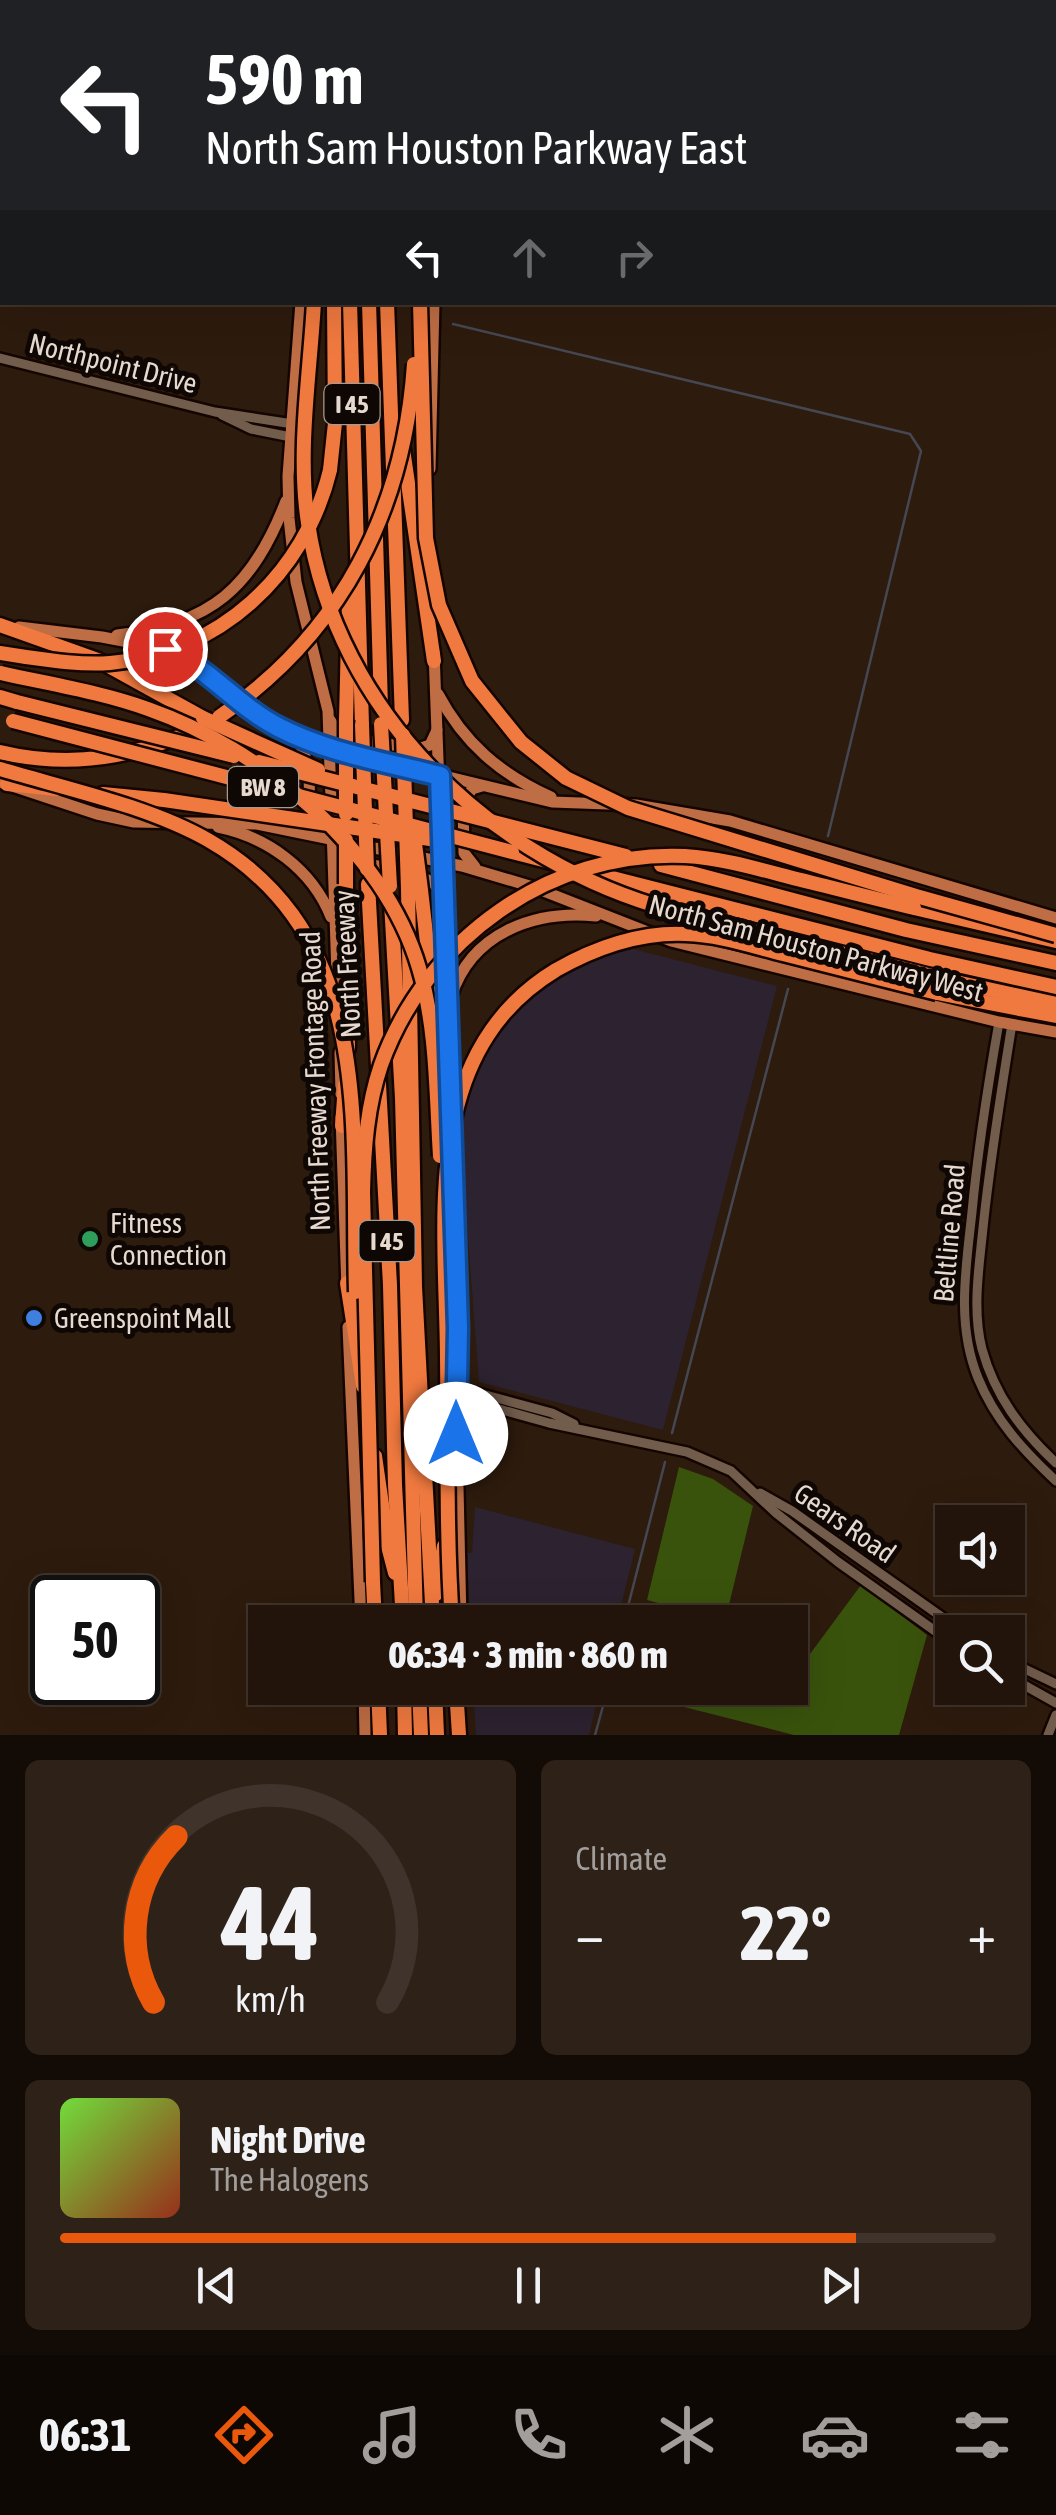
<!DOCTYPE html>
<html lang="en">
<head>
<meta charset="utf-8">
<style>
  body { margin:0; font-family:"Asap Condensed",sans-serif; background:#2e2118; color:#f1f3f6; height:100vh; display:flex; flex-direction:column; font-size:38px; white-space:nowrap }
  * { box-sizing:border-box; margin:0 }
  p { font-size:32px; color:#a29e9c }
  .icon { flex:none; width:55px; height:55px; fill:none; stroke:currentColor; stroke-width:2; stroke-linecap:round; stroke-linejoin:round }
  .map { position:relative; height:1735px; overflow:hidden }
  .details { display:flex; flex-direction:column; gap:25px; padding:25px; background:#130b06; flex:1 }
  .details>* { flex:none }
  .top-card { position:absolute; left:0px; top:0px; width:1058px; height:305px; box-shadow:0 10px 40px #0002,0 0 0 2px #3f332b; background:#202124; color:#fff; overflow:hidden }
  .fabs { position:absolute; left:935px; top:1505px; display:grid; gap:20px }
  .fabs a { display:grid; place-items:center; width:90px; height:90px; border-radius:0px; background:#22140a; box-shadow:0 10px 40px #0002,0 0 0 2px #3f332b; font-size:50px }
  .speed { position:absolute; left:30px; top:1575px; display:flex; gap:20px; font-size:50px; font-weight:700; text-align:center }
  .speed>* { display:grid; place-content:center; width:130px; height:130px; border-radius:50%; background:#22140a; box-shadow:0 10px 40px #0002,0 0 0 2px #3f332b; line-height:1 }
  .speed .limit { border:5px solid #111; border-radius:15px; background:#fff; color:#111 }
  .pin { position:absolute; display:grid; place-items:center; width:85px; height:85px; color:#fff; margin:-42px; border:5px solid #fff; border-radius:50%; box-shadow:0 2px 10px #0007 }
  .me { position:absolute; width:110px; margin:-55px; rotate:0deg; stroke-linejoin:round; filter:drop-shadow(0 0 8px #0008) }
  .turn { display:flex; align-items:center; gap:35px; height:210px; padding:0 40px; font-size:45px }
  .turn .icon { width:130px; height:130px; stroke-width:2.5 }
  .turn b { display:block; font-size:70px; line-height:85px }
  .lanes { display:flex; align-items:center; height:95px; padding:0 40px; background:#0003; justify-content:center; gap:50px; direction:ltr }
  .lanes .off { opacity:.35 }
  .big { font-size:75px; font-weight:800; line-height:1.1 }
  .details .tile { flex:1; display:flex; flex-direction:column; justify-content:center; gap:15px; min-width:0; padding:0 35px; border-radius:15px; background:#2e2118 }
  .details .dial { align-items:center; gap:0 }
  .dial svg { height:260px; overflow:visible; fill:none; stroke:#3f332b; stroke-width:7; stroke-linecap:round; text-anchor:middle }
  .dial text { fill:#f1f3f6; stroke:none }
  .song { display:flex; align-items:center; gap:30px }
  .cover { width:120px; height:120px; border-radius:15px; background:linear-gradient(135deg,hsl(100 70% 55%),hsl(10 70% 35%)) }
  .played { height:10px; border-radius:5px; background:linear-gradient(90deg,#ea580c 85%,#3f332b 85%) }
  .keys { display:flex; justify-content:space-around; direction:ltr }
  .heat { display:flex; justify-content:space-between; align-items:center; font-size:55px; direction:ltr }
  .details .tiles { flex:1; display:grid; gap:25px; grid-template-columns:1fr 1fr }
  .tile:last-child { grid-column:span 2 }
  .trip { position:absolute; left:248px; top:1605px; width:560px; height:100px; border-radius:0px; background:#22140a; box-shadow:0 10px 40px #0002,0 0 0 2px #3f332b; font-weight:800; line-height:100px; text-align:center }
  .dock { display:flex; height:160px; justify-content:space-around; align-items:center; background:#0e0804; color:#a29e9c }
  .dock .icon { width:70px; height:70px }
  .dock .on { color:#ea580c }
  .dock b { font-size:45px; color:#f1f3f6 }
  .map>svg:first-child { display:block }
</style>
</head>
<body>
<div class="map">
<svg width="1056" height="1735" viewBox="0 0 1056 1735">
  <rect width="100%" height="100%" fill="#2d1b0d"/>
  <g fill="#2d2230">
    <polygon points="633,949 777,986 663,1430 479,1382 460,1129 467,1088 493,1043 512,1018 539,990 567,971 603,956"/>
    <polygon points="475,1507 635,1549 617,1622 470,1622 467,1553 472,1553"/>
    <polygon points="473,1688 600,1688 589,1735 476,1735"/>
  </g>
  <g fill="#39530c">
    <polygon points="679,1467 713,1479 753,1506 725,1621 647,1600"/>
    <polygon points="861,1585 927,1635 899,1735 794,1735 625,1692 627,1688 790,1688 790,1681"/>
  </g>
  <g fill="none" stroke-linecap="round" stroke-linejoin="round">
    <g stroke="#454753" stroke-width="2.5">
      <polyline points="0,212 2,213"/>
      <polyline points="453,324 910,434 921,451 828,836"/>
      <polyline points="672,1433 788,989"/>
      <polyline points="624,1622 665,1462"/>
      <polyline points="595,1735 608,1688"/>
    </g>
    <g stroke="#140500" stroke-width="14">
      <g id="minor">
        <polyline points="183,0 195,2"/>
        <polyline points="728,0 728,2"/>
        <polyline points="221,2 222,0"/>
        <polyline points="1055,125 1056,125"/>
        <polyline points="0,187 2,188"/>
        <polyline points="0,358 215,412 293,424"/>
        <polyline points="222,415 251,429 291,437"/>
        <path d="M999,1022C988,1085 978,1148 972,1212C966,1268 956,1324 978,1378C995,1420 1023,1450 1056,1481"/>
        <path d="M1012,1024C1001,1092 990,1160 983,1228C979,1268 972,1310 982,1349C995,1396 1021,1430 1056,1463"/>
        <polyline points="456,1387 552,1413 574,1424"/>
        <polyline points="456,1397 549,1423 687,1452 731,1471 776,1513 838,1562 952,1643"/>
        <polyline points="760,1493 792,1511 963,1632"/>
        <polyline points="1008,1661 1056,1684"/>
        <polyline points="1008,1676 1056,1703"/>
        <polyline points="1048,1735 1056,1715"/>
      </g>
    </g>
    <g stroke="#140500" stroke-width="16">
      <g id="major">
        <polyline points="318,2 318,0"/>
        <polyline points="435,2 436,0"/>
        <polyline points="301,302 288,476 289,518 296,582 328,711 338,1004"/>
        <polyline points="430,469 434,302"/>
        <polyline points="19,627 102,637 165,649 193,663 266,721 334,749"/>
        <path d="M117,635C211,625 253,587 286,501"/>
        <polyline points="434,652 451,1108"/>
        <path d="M438,694C464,743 500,774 551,797"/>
        <polyline points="330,720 337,732 345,737 418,749 430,745 437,730"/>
        <path d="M295,737C311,753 315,809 300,827"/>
        <polyline points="357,755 552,802 636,805 730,821 1056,918"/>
        <polyline points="0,782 97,814 134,822 257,824 462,866 533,887 671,941 999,1022 1056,1032"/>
        <path d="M218,827C267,837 312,869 331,917"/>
        <path d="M361,863C386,868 430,871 443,894"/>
        <polyline points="475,867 464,853 463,803 472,789 482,786"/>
        <path d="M451,997C471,933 534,910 596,916"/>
        <polyline points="340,1052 341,1094"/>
        <polyline points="341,1117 347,1289"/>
        <polyline points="453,1167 458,1333"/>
        <polyline points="348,1327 361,1622"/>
        <polyline points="456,1397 461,1622"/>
        <polyline points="364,1688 365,1735"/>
      </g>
    </g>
    <g stroke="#140500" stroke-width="19">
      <g id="highway">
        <polyline points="329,2 329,0"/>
        <polyline points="339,2 339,0"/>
        <polyline points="364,2 364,0"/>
        <polyline points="387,2 387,0"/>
        <polyline points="403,2 403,0"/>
        <polyline points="416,2 416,0"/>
        <polyline points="350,302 362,725"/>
        <polyline points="369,302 381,707"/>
        <polyline points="387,302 402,720"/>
        <polyline points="403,449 434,661"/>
        <polyline points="330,470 335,423 334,302"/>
        <polyline points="0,625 98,660 203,718"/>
        <polyline points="0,653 26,657"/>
        <polyline points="0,697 17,702"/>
        <polyline points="346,720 349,596"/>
        <path d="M0,752C71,769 137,758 203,726"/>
        <polyline points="7,784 56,789"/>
        <polyline points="103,794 164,800"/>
        <polyline points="512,852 551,862"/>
        <polyline points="661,865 906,930 1056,963"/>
        <polyline points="581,870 930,959 1056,987"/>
        <polyline points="346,884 348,1048"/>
        <polyline points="368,884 390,1285 395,1485 403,1622"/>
        <polyline points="408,889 415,1287 433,1622"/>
        <polyline points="421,890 436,1022"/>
        <polyline points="391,902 402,1098 416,1622"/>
        <polyline points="914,908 1056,941"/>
        <polyline points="674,911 956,982 1056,1004"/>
        <polyline points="937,993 1056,1016"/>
        <polyline points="441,1073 450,1141"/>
        <polyline points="342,1126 345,1085"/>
        <polyline points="347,1283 363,1386"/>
        <polyline points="453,1405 458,1328"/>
        <polyline points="375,1456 388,1546 395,1573"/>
        <polyline points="373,1582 375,1622"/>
        <polyline points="436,1594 444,1546"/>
        <polyline points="378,1688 380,1735"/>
        <polyline points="404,1688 405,1735"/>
        <polyline points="419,1688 421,1735"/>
        <polyline points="435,1688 437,1735"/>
        <polyline points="456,1688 459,1735"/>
      </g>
    </g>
    <use href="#minor" stroke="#725c4c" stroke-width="9"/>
    <use href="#major" stroke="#be6d44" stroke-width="11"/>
    <use href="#highway" stroke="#f0793f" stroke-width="14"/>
    <g stroke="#140500" stroke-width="19" stroke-linecap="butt">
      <g id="highway-bridge">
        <path d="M314,302C310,374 297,452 308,523C336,714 493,863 674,911"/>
        <polyline points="420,302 426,538 439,605 472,681 521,742 566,778 628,808 916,896 1056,935"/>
        <path d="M26,657C54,661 82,665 110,663C219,654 305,574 330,470"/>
        <path d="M1,673C49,684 101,692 148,709C262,749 384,849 419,968C437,1028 436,1094 440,1156"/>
        <polyline points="17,702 234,756"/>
        <path d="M219,717C342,633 404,510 414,364"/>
        <polyline points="203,718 318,770"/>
        <polyline points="13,721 512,852"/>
        <polyline points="381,724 390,886"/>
        <polyline points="362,725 367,869"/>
        <polyline points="403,735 408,889"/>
        <polyline points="259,762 626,856"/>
        <path d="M0,769C67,789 148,806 208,840C377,937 351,1128 356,1292"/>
        <polyline points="164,800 430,839"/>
        <polyline points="346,814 346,720"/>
        <polyline points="414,836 421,890"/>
        <polyline points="346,884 346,840"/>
        <path d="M373,1582L363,1192C364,1148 367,1106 381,1065C426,939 550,850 685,856C720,858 755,868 789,877C830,887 872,898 914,908"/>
        <path d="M452,1622C446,1534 448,1445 447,1357C446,1220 419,1053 556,970C595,948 641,932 686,934C719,935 751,946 783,954C834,967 886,980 937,993"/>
      </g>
    </g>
    <use href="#highway-bridge" stroke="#f0793f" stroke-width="14"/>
  </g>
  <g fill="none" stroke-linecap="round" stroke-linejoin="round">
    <g stroke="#114b97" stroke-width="25">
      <path id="route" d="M165,649C208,667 237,706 278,727C328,753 386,762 440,776L458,1328L456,1434"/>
    </g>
    <use href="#route" stroke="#1a73e8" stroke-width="18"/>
  </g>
  <circle fill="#2e9e5b" stroke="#0f0703" stroke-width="4" cx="90" cy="1239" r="10"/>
  <circle fill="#3f7fe0" stroke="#0f0703" stroke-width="4" cx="34" cy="1318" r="10"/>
  <g text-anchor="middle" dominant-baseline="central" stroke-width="10" stroke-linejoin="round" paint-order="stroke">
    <g fill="#0f0703" stroke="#a69a92" stroke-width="2.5">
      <rect x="324.5" y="384" width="55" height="40" rx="8"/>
      <rect x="228" y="767" width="70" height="40" rx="8"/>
      <rect x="359.5" y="1221" width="55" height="40" rx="8"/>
    </g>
    <g font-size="25" font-weight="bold" fill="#e6d9d0">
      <text x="352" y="404">I 45</text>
      <text x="263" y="787">BW 8</text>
      <text x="387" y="1241">I 45</text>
    </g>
    <g font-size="28" fill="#e6d9d0" stroke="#0f0703">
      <text transform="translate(113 363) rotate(14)">Northpoint Drive</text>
      <text transform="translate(816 948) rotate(15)">North Sam Houston Parkway West</text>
      <text transform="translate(347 964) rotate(-93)">North Freeway</text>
      <text transform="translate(315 1081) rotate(-92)">North Freeway Frontage Road</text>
      <text transform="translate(949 1233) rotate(-85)">Beltline Road</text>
      <text transform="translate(845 1523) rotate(35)">Gears Road</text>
    </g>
    <g font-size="28" fill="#e6d9d0" stroke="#0f0703" text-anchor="start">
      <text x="110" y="1223">Fitness<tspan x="110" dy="32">Connection</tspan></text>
      <text x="54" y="1318">Greenspoint Mall</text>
    </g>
  </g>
</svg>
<div class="fabs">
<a><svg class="icon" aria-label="sound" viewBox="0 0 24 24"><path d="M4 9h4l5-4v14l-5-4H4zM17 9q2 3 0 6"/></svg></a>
<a><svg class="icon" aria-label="search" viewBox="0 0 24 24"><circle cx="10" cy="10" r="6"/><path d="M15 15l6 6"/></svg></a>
</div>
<div class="speed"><div class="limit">50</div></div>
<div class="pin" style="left:165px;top:649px;background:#d93025"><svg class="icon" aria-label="arrive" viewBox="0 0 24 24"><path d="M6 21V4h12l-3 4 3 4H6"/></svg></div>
<svg class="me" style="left:456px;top:1434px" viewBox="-20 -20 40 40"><circle r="19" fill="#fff"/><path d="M0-13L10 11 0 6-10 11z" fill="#1a73e8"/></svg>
<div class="trip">06:34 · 3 min · 860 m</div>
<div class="top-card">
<div class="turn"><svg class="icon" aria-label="left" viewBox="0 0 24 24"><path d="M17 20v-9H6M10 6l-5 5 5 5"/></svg><div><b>590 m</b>North Sam Houston Parkway East</div></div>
<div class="lanes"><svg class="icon" aria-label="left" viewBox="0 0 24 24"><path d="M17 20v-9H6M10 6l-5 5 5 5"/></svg><svg class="icon off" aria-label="ahead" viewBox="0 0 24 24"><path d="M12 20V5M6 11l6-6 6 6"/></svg><svg class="icon off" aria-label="right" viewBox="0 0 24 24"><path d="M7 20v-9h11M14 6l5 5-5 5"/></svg></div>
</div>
</div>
<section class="details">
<div class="tiles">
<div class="tile dial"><svg viewBox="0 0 100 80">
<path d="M14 69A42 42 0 1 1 86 69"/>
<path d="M14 69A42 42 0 0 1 21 18" stroke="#ea580c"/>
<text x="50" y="56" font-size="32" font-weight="700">44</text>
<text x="50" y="72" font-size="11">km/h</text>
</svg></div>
<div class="tile"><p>Climate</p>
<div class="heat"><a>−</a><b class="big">22°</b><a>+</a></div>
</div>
<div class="tile">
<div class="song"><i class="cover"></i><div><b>Night Drive</b><p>The Halogens</p></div></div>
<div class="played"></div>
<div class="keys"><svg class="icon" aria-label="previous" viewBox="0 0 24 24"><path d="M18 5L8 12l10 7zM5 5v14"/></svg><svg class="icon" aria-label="pause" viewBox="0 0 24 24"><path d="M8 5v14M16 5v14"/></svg><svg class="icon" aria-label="next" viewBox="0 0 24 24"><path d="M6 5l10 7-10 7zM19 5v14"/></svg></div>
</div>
</div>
</section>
<nav class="dock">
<b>06:31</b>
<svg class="icon on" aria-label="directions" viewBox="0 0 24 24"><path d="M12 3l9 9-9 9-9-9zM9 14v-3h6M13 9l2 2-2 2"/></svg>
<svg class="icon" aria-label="music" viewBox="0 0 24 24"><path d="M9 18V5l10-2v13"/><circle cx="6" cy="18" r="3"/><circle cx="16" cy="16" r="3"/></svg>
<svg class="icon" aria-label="phone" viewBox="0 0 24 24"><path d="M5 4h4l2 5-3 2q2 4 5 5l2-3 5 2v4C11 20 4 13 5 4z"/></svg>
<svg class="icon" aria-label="climate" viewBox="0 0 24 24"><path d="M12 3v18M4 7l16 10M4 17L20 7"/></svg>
<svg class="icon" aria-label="car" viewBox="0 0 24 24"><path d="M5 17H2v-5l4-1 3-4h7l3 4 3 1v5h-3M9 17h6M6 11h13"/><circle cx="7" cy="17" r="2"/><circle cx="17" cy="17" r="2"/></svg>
<svg class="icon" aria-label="filters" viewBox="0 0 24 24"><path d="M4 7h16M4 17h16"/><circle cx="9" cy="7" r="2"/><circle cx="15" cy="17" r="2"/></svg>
</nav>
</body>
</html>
